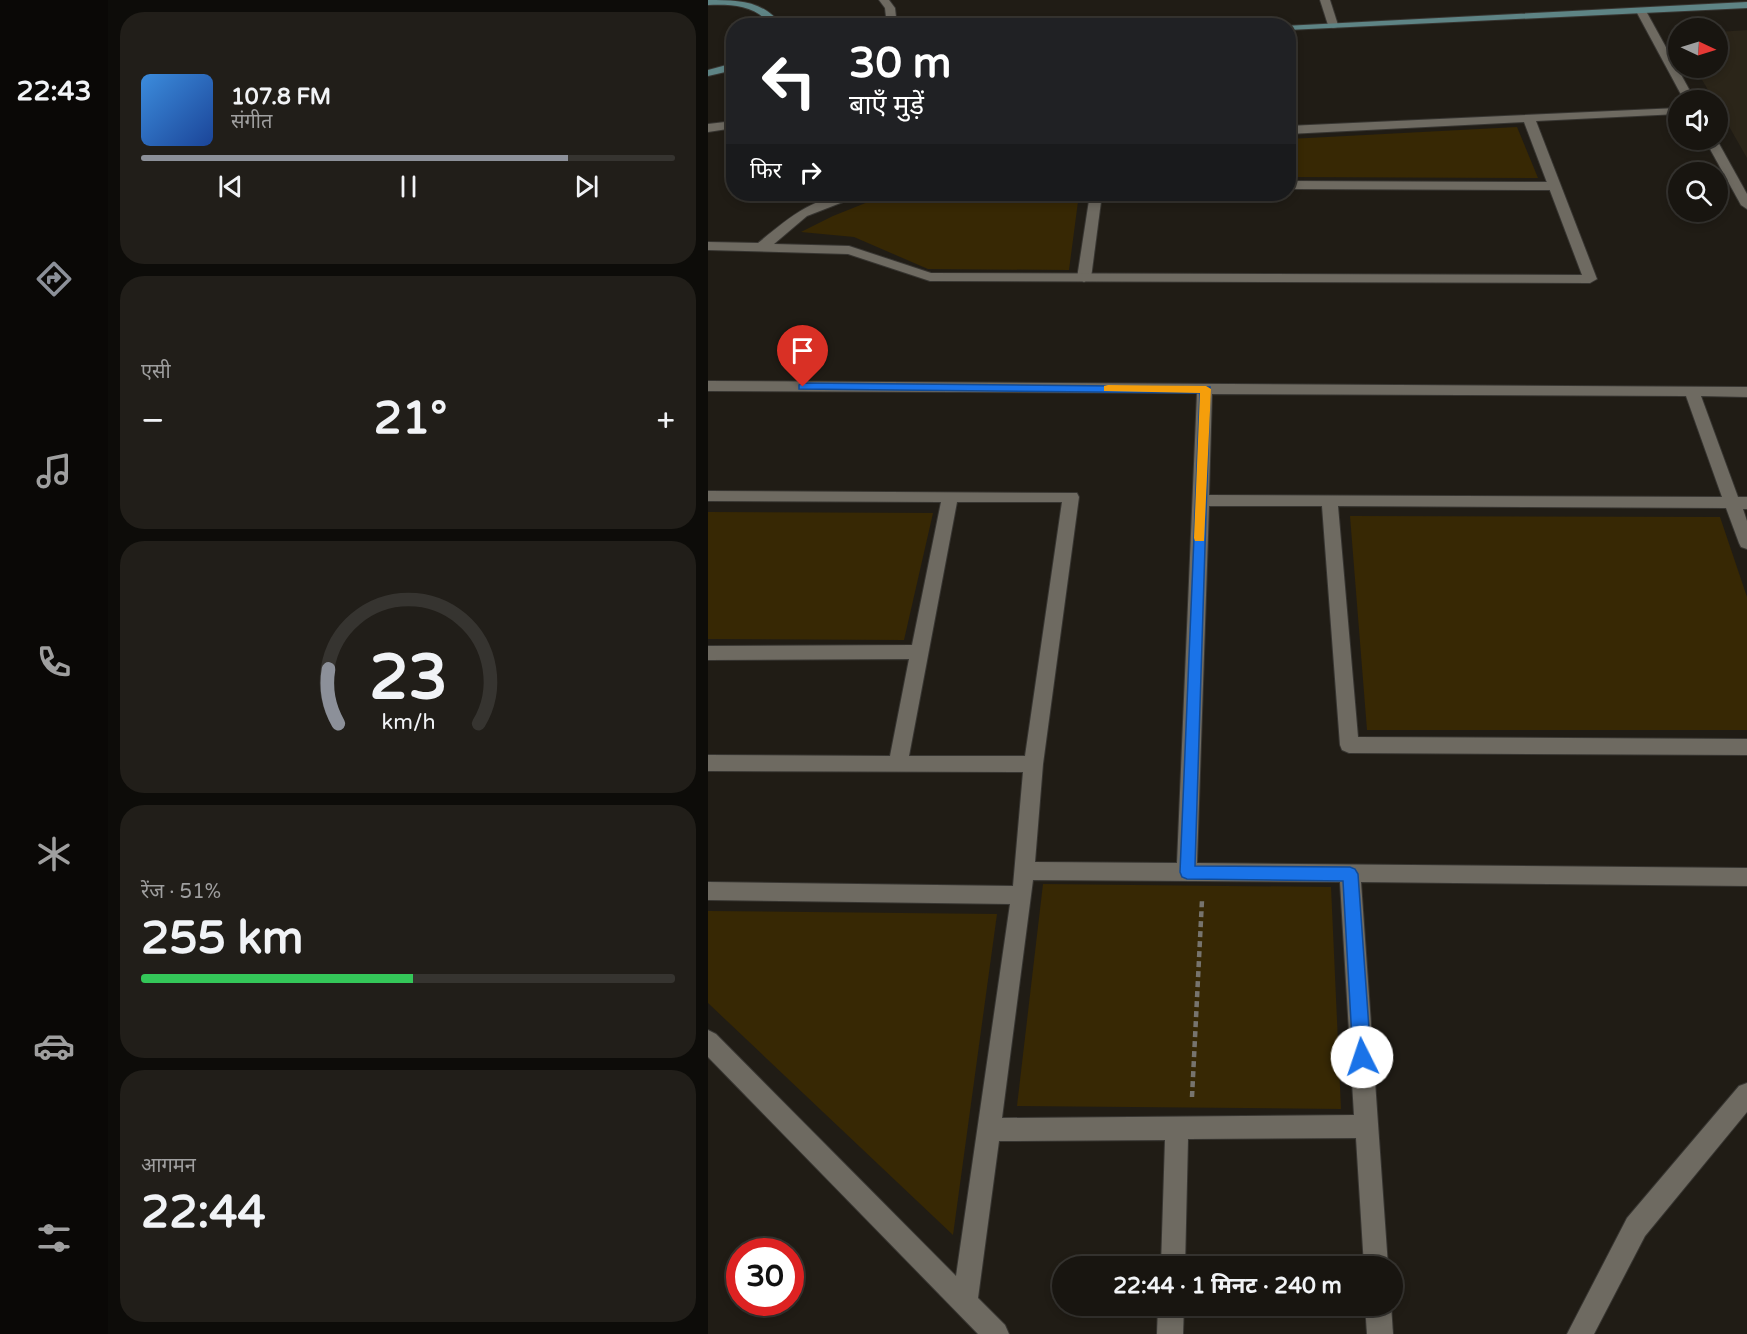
<!DOCTYPE html>
<html lang="hi">
<head>
<meta charset="utf-8">
<style>
  body { margin:0; font-family:"Varela Round","Noto Sans Devanagari",sans-serif; background:#211e19; color:#f1f3f6; height:100vh; display:flex; flex-direction:column; font-size:22px; white-space:nowrap }
  * { box-sizing:border-box; margin:0 }
  p { font-size:20px; color:#9f9f9f }
  .icon { flex:none; width:33px; height:33px; fill:none; stroke:currentColor; stroke-width:2; stroke-linecap:round; stroke-linejoin:round }
  .map { position:relative; flex:1; overflow:hidden }
  .drawer { display:flex; flex-direction:column; gap:12px; padding:12px; background:#0d0c09; width:600px }
  .drawer>* { flex:none }
  .banner { position:absolute; left:18px; top:18px; width:570px; height:183px; border-radius:24px; box-shadow:0 3px 9px #0003,0 0 0 2px #363430; background:#202124; color:#fff; overflow:hidden }
  .needle { width:39px; rotate:94deg }
  .buttons { position:absolute; left:960px; top:18px; display:grid; gap:12px }
  .buttons a { display:grid; place-items:center; width:60px; height:60px; border-radius:50%; background:#181510; box-shadow:0 3px 9px #0003,0 0 0 2px #363430; font-size:30px }
  .speed { position:absolute; left:18px; top:1238px; display:flex; gap:12px; font-size:30px; font-weight:700; text-align:center }
  .speed>* { display:grid; place-content:center; width:78px; height:78px; border-radius:50%; background:#181510; box-shadow:0 3px 9px #0003,0 0 0 2px #363430; line-height:1 }
  .speed .limit { border:9px solid #d22; background:#fff; color:#111 }
  .pin { position:absolute; display:grid; place-items:center; width:51px; height:51px; color:#fff; margin:-62px -26px; border-radius:50% 50% 50% 0; rotate:-45deg; box-shadow:0 0 6px #0007 }
  .pin .icon { rotate:45deg }
  .me { position:absolute; width:66px; margin:-33px; rotate:356deg; stroke-linejoin:round; filter:drop-shadow(0 0 4px #0008) }
  .turn { display:flex; align-items:center; gap:21px; height:126px; padding:0 24px; font-size:27px }
  .turn .icon { width:78px; height:78px; stroke-width:2.5 }
  .turn b { display:block; font-size:42px; line-height:51px }
  .then { display:flex; align-items:center; height:57px; padding:0 24px; background:#0003; gap:12px; font-size:22px }
  .big { font-size:45px; font-weight:700; line-height:1.1 }
  .drawer .widget { flex:1; display:flex; flex-direction:column; justify-content:center; gap:9px; min-width:0; padding:0 21px; border-radius:24px; background:#211e19 }
  .drawer .dial { align-items:center; gap:0 }
  .dial svg { height:156px; overflow:visible; fill:none; stroke:#363430; stroke-width:7; stroke-linecap:round; text-anchor:middle }
  .dial text { fill:#f1f3f6; stroke:none }
  .song { display:flex; align-items:center; gap:18px }
  .cover { width:72px; height:72px; border-radius:9px; background:linear-gradient(135deg,hsl(210 70% 55%),hsl(220 70% 35%)) }
  .played { height:6px; border-radius:3px; background:linear-gradient(90deg,#8c9099 80%,#363430 80%) }
  .keys { display:flex; justify-content:space-around; direction:ltr }
  .heat { display:flex; justify-content:space-between; align-items:center; font-size:33px; direction:ltr }
  .charge { height:9px; border-radius:4px; background:linear-gradient(90deg,#34c759 51%,#363430 0) }
  .trip { position:absolute; left:344px; top:1256px; width:351px; height:60px; border-radius:30px; background:#181510; box-shadow:0 3px 9px #0003,0 0 0 2px #363430; font-weight:700; line-height:60px; text-align:center }
  main { display:flex; flex:1; min-height:0 }
  .dock { display:flex; flex-direction:column; width:108px; justify-content:space-around; align-items:center; background:#0a0806; color:#9f9f9f }
  .dock .icon { width:42px; height:42px }
  .dock .current { color:#8c9099 }
  .dock b { font-size:27px; color:#f1f3f6 }
  .map>svg:first-child { display:block }
</style>
</head>
<body>
<main>
<nav class="dock">
<b>22:43</b>
<svg class="icon current" aria-label="directions" viewBox="0 0 24 24"><path d="M12 3l9 9-9 9-9-9zM9 14v-3h6M13 9l2 2-2 2"/></svg>
<svg class="icon" aria-label="music" viewBox="0 0 24 24"><path d="M9 18V5l10-2v13"/><circle cx="6" cy="18" r="3"/><circle cx="16" cy="16" r="3"/></svg>
<svg class="icon" aria-label="phone" viewBox="0 0 24 24"><path d="M5 4h4l2 5-3 2q2 4 5 5l2-3 5 2v4C11 20 4 13 5 4z"/></svg>
<svg class="icon" aria-label="climate" viewBox="0 0 24 24"><path d="M12 3v18M4 7l16 10M4 17L20 7"/></svg>
<svg class="icon" aria-label="car" viewBox="0 0 24 24"><path d="M5 17H2v-5l4-1 3-4h7l3 4 3 1v5h-3M9 17h6M6 11h13"/><circle cx="7" cy="17" r="2"/><circle cx="17" cy="17" r="2"/></svg>
<svg class="icon" aria-label="filters" viewBox="0 0 24 24"><path d="M4 7h16M4 17h16"/><circle cx="9" cy="7" r="2"/><circle cx="15" cy="17" r="2"/></svg>
</nav>
<section class="drawer">
<div class="widget">
<div class="song"><i class="cover"></i><div><b>107.8 FM</b><p>संगीत</p></div></div>
<div class="played"></div>
<div class="keys"><svg class="icon" aria-label="previous" viewBox="0 0 24 24"><path d="M18 5L8 12l10 7zM5 5v14"/></svg><svg class="icon" aria-label="pause" viewBox="0 0 24 24"><path d="M8 5v14M16 5v14"/></svg><svg class="icon" aria-label="next" viewBox="0 0 24 24"><path d="M6 5l10 7-10 7zM19 5v14"/></svg></div>
</div>
<div class="widget"><p>एसी</p>
<div class="heat"><a>−</a><b class="big">21°</b><a>+</a></div>
</div>
<div class="widget dial"><svg viewBox="0 0 100 80">
<path d="M14 69A42 42 0 1 1 86 69"/>
<path d="M14 69A42 42 0 0 1 9 41" stroke="#8c9099"/>
<text x="50" y="56" font-size="32" font-weight="700">23</text>
<text x="50" y="72" font-size="11">km/h</text>
</svg></div>
<div class="widget"><p>रेंज · 51%</p><b class="big">255 km</b><div class="charge"></div></div>
<div class="widget"><p>आगमन</p><b class="big">22:44</b></div>
</section>
<div class="map">
<svg width="1039" height="1334" viewBox="0 0 1039 1334">
  <rect width="100%" height="100%" fill="#201c15"/>
  <polygon fill="#2b2519" points="1039,30 1039,158 1010,107 1010,100 1006,100 987,68 1010,68 1010,32"/>
  <g fill="#372804">
    <polygon points="809,127 830,178 581,177 581,139"/>
    <polygon points="180,194 371,194 361,270 220,269 146,237 93,232 125,216"/>
    <polygon points="0,512 225,513 196,640 0,639"/>
    <polygon points="642,516 1012,517 1039,597 1039,730 659,730"/>
    <polygon points="335,884 623,887 633,1109 309,1106"/>
    <polygon points="0,911 289,914 245,1235 0,1003"/>
  </g>
  <g fill="none" stroke-linecap="round" stroke-linejoin="round">
    <g stroke="#373531" stroke-width="2">
      <g id="lane">
        <polygon points="580,181 846,182 852,186 846,190 580,189"/>
        <polygon points="382,194 394,194 383,278 376,282 369,278"/>
      </g>
    </g>
    <g stroke="#373531" stroke-width="2">
      <g id="street">
        <polygon points="171,0 181,0 187,8 189,26 179,26 177,8"/>
        <polygon points="612,0 622,0 630,25 629,27 625,28 620,25"/>
        <polygon points="933,8 938,11 987,100 976,100 928,11"/>
        <path d="M970,108V114L828,121L889,279L882,283L222,281L140,254L0,250V242L50,243C81,218 107,194 150,194L148,197L99,216L66,244L141,246L223,273L874,275L816,122L580,134V126Z"/>
        <polygon points="26,121 26,128 0,132 0,124"/>
        <polygon points="997,140 1009,140 1039,194 1039,209 1033,205"/>
        <path d="M0,381L1039,387V397L993,396L1030,497H1039V509H1035L1039,521V549L1033,547L1031,543L1018,508L630,506L650,737L1039,739V755L641,753L634,750L632,745L614,506H501L489,863L1039,868V886L653,882L680,1266H656L648,1138L480,1139L477,1266H453L457,1140L291,1141L270,1298L297,1325L301,1334H270L0,1057V1030L8,1034L248,1276L302,904L0,900V882L305,886L315,772L0,771V755L182,756L201,659L0,660V646L204,645L233,502L0,501V491L369,493L371,497L335,764L327,862L469,863L489,393L0,391ZM504,394L978,396L1014,497L501,495ZM249,502H354L317,756H201ZM325,880L632,882L646,1115L294,1118Z"/>
        <polygon points="1039,1083 1039,1112 937,1236 886,1334 859,1334 919,1218 1031,1086"/>
        <polygon points="450,1305 476,1305 475,1334 449,1334"/>
        <polygon points="657,1305 683,1305 685,1334 659,1334"/>
      </g>
    </g>
    <g stroke="#373531" stroke-width="2">
      <g id="secondary">
        <path d="M0,0C29,0 56,0 74,26H63C49,5 23,4 0,5Z"/>
        <polygon points="1039,2 1039,8 580,30 580,26 576,26"/>
        <polygon points="26,63 26,70 0,76 0,70"/>
      </g>
    </g>
    <polyline stroke="#77746e" stroke-width="4.5" stroke-dasharray="6 4" stroke-linecap="butt" points="484,1097 494,900"/>
    <use href="#lane" fill="#6e6a61" fill-rule="evenodd"/>
    <use href="#street" fill="#6e6a61" fill-rule="evenodd"/>
    <use href="#secondary" fill="#5e8485" fill-rule="evenodd"/>
  </g>
  <polygon fill="#1a73e8" stroke="#114b97" stroke-width="1.5" points="95,383 502,387 487,866 642,867 647,869 650,874 663,1057 660,1063 654,1065 648,1063 645,1057 635,881 479,879 474,877 472,872 492,393 91,389 91,385"/>
  <polygon fill="#f59e0b" points="400,385 498,386 503,389 496,541 487,541 486,538 492,393 396,391 396,386"/>
</svg>
<div class="buttons">
<a><svg class="needle" viewBox="-14 -14 28 28"><path d="M0-13l5 13h-10z" fill="#e53935"/><path d="M0 13l5-13h-10z" fill="#9f9f9f"/></svg></a>
<a><svg class="icon" aria-label="sound" viewBox="0 0 24 24"><path d="M4 9h4l5-4v14l-5-4H4zM17 9q2 3 0 6"/></svg></a>
<a><svg class="icon" aria-label="search" viewBox="0 0 24 24"><circle cx="10" cy="10" r="6"/><path d="M15 15l6 6"/></svg></a>
</div>
<div class="speed"><div class="limit">30</div></div>
<div class="pin" style="left:95px;top:387px;background:#d93025"><svg class="icon" aria-label="arrive" viewBox="0 0 24 24"><path d="M6 21V4h12l-3 4 3 4H6"/></svg></div>
<svg class="me" style="left:654px;top:1057px" viewBox="-20 -20 40 40"><circle r="19" fill="#fff"/><path d="M0-13L10 11 0 6-10 11z" fill="#1a73e8"/></svg>
<div class="trip">22:44 · 1 मिनट · 240 m</div>
<div class="banner">
<div class="turn"><svg class="icon" aria-label="left" viewBox="0 0 24 24"><path d="M17 20v-9H6M10 6l-5 5 5 5"/></svg><div><b>30 m</b>बाएँ मुड़ें</div></div>
<div class="then">फिर<svg class="icon" aria-label="right" viewBox="0 0 24 24"><path d="M7 20v-9h11M14 6l5 5-5 5"/></svg></div>
</div>
</div>
</main>
</body>
</html>
